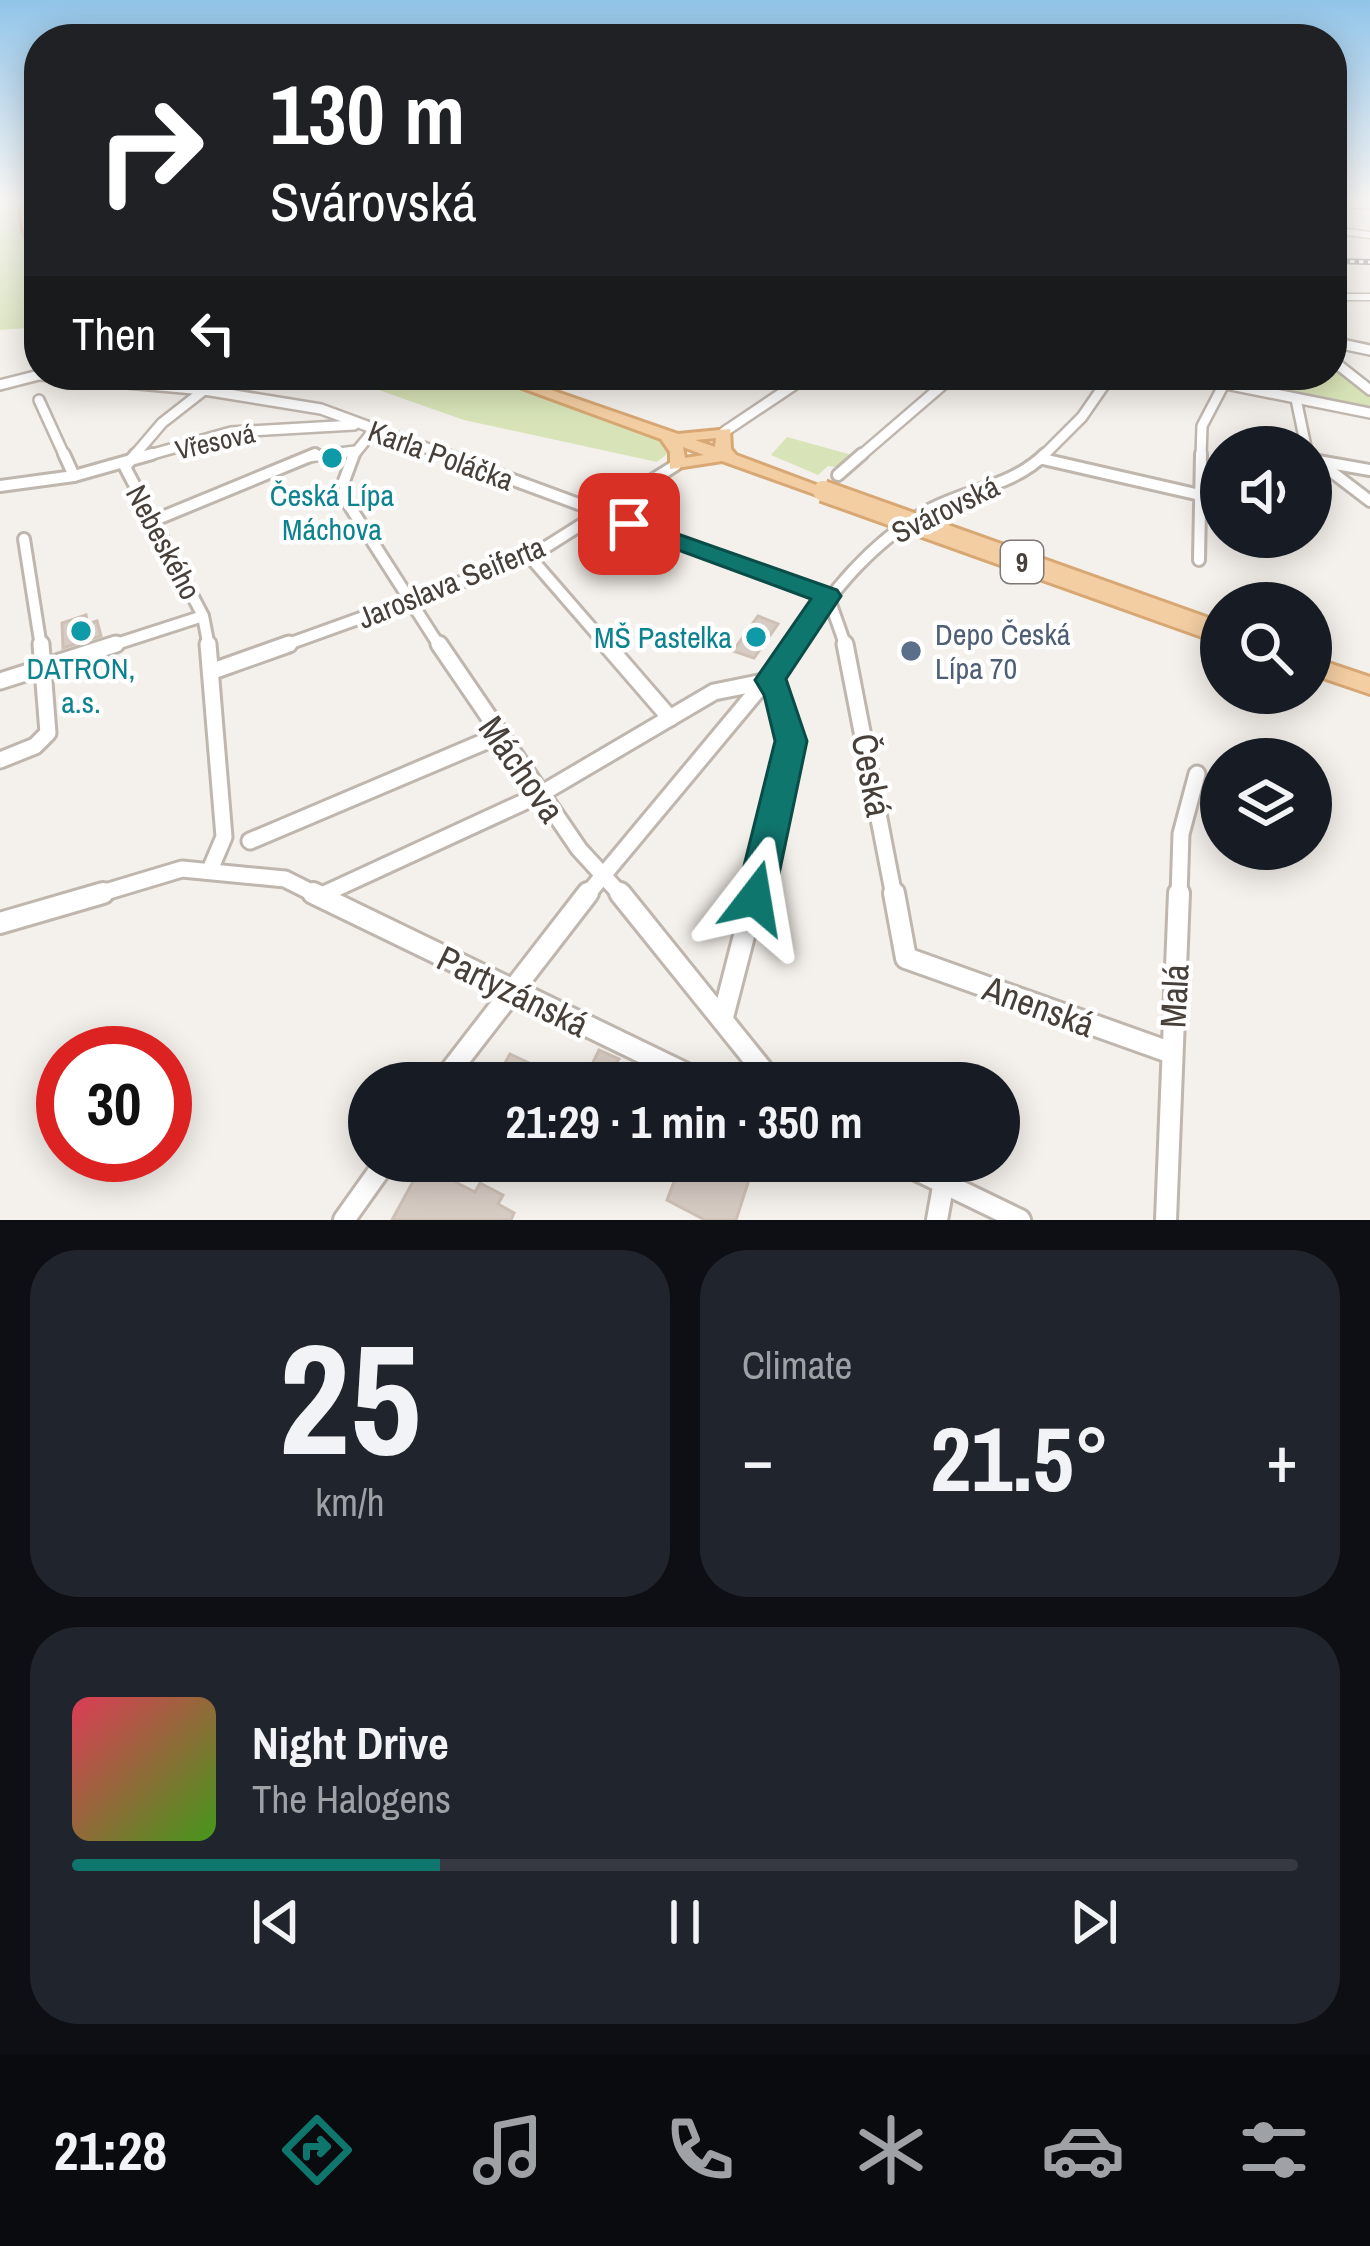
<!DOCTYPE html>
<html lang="en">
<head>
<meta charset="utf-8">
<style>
  body { margin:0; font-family:"Archivo Narrow",sans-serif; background:#20242c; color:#f1f3f6; height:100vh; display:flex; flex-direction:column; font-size:45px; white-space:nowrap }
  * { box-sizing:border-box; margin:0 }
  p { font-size:39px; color:#9ea1a6 }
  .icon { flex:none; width:66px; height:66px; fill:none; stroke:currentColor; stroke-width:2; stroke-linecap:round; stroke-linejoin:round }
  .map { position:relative; height:1220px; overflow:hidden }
  .drawer { display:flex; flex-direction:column; gap:30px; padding:30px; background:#0d0f14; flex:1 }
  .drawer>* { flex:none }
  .guide { position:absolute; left:24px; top:24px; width:1323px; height:366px; border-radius:48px; box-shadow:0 6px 30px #0003; background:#202124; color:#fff; overflow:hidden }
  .tools { position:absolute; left:1200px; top:426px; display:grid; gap:24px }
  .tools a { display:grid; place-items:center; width:132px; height:132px; border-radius:50%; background:#171b24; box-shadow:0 6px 30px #0003; font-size:60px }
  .speed { position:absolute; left:36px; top:1026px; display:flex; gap:24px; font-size:60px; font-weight:700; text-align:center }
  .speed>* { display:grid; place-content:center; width:156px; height:156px; border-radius:50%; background:#171b24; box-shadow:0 6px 30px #0003; line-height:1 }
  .speed .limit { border:18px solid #d22; background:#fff; color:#111 }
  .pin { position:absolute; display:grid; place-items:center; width:102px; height:102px; color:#fff; margin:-51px; border-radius:24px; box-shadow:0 6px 18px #0006 }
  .me { position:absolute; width:132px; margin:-66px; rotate:14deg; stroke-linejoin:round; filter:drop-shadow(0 0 9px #0008) }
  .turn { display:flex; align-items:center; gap:42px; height:252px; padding:0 48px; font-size:54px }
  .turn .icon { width:156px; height:156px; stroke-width:2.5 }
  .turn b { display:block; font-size:84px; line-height:102px }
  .then { display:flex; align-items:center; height:114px; padding:0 48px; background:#0003; gap:24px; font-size:45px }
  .big { font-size:90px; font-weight:700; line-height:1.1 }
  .drawer .widget { flex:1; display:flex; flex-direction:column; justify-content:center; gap:18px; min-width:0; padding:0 42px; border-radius:48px; background:#20242c }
  .drawer .dial { align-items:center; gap:0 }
  .dial b { font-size:156px; line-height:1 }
  .song { display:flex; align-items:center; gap:36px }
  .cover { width:144px; height:144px; border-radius:18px; background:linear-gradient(135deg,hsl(350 70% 55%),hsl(100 70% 35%)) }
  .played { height:12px; border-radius:6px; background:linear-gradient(90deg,#0f766e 30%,#363941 30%) }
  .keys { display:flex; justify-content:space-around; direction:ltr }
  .heat { display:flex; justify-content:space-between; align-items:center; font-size:66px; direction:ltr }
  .drawer .tiles { flex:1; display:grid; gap:30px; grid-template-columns:1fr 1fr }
  .widget:last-child { grid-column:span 2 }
  .trip { position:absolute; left:348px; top:1062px; width:672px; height:120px; border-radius:60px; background:#171b24; box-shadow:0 6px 30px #0003; font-weight:700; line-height:120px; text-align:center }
  .menu { display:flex; height:192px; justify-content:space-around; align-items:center; background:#090b0e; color:#9ea1a6 }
  .menu .icon { width:84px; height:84px }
  .menu .current { color:#0f766e }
  .menu b { font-size:54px; color:#f1f3f6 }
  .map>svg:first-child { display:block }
</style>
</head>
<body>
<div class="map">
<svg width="1370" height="1220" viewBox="0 0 1370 1220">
  <rect width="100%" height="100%" fill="#f4f0eb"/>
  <g fill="#d8e4b8">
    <polygon points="0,200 23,200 18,225 39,257 39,327 0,330"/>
    <polygon points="1332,365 1370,395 1370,409 1279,391 1275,375 1332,375"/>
    <polygon points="336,375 481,375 676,447 657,462 464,420"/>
    <polygon points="787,437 852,455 853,458 842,468 828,466 818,475 771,455"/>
  </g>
  <g fill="#d7ccc4" stroke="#cec0b5" stroke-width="3">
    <polygon points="86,615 88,624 97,621 101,636 63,648 62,623"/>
    <polygon points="758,616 778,624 754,658 733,651"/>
    <polygon points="599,1050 619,1059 615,1064 652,1083 583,1083"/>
    <polygon points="510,1054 572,1083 494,1083"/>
    <polygon points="682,1161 755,1161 736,1220 705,1220 667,1200"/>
    <polygon points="422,1165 475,1192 480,1183 503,1195 498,1204 514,1213 511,1220 392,1220"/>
  </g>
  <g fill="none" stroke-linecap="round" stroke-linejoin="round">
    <g stroke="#bfb6ae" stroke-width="9">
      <g id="minor-far4">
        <polyline points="1332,204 1370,205"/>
        <polyline points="1332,230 1370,235"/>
        <polyline points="1332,297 1370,297"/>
      </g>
    </g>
    <g stroke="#bfb6ae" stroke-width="14">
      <g id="minor-far3">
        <polyline points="1332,342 1370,350"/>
        <polyline points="1332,360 1370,390"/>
        <polyline points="40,375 204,390 321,409 451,457"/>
        <polyline points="880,375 945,383"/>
        <polyline points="1181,375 1370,413"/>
        <polyline points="572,380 591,375"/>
        <polyline points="0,385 39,375"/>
        <polyline points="1296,399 1306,447"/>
        <polyline points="39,400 65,457"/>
        <polyline points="724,432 809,375"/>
        <polyline points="133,457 162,423 203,391"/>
        <polyline points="142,457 231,432 354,425"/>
        <polyline points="308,457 355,451"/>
        <polyline points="352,457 374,430"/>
        <polyline points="859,457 945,383 962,375"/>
        <polyline points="1042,457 1082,417 1111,375"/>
        <polyline points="1201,457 1202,426 1224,384"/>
      </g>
    </g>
    <g stroke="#bfb6ae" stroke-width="16">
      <g id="minor-far2">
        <polyline points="64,454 74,476"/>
        <polyline points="136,454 125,467 203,616 209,647"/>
        <polyline points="354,454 344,481 347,502 440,647"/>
        <polyline points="443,454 828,596"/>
        <polyline points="1311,456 1370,501"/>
        <polyline points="1043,459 1200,495"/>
        <polyline points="1318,461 1370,470"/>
        <polyline points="838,475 862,454"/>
        <polyline points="0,486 74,476 152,454"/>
        <polyline points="155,520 315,454"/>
        <polyline points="24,539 41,647"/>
        <polyline points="530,557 608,647"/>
        <polyline points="1199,560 1201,454"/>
        <polyline points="828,596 846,647"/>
        <polyline points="107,647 203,616"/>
        <polyline points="280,647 530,557 676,465"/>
        <path d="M793,647C832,593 869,543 929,510C968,489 1013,486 1045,454"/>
      </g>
    </g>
    <g stroke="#bfb6ae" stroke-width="21">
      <g id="minor-far1">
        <polyline points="208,644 224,837 210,870"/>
        <polyline points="439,644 579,849 622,896"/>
        <polyline points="606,644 670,718"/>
        <polyline points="845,644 894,896"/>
        <polyline points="213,671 289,644"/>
        <polyline points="0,681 116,644"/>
        <polyline points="0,760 35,746 48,733 41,644"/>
        <polyline points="250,841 498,736"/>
        <polyline points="324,894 539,795 714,692 769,681"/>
        <polyline points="92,896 182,869 285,879 319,896"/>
        <polyline points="586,896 796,644"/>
        <path d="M755,896C771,831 815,742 769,681"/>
        <polyline points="1179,896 1181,834 1197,774"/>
      </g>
    </g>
    <g stroke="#bfb6ae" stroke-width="26">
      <g id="minor">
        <polyline points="313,893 705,1083"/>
        <polyline points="620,893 773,1083"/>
        <polyline points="894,893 906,958 1172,1053"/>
        <polyline points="0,923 103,893"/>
        <polyline points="723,1017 755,893"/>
        <polyline points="441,1083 588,893"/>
        <polyline points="898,1161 1020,1220"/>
        <polyline points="344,1220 386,1161"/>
        <polyline points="937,1220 944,1181"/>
        <polyline points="1166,1220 1179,893"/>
      </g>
    </g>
    <g stroke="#d8a874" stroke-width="6">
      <g id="primary">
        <path d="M23,200H33L29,222L39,240V253C22,240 19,221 23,200Z"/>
        <path d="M487,375H508L678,434L730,429L731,449L736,455L832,491L823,496L817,495L722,461L670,469V452L661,439ZM716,438L715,447L695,440ZM683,447L704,455L685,458Z"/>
        <polygon points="1311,657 1370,677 1370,694 1311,674"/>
      </g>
    </g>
    <use href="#minor-far4" stroke="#fff" stroke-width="6"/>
    <use href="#minor-far3" stroke="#fff" stroke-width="9"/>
    <use href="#minor-far2" stroke="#fff" stroke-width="10"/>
    <use href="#minor-far1" stroke="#fff" stroke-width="15"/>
    <use href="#minor" stroke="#fff" stroke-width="20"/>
    <use href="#primary" fill="#f4cea3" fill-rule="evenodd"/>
    <g stroke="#989898" stroke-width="6">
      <polyline id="rail" points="1332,261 1370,262"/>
    </g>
    <use href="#rail" stroke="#fff" stroke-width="3" stroke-dasharray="4.5" stroke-linecap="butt"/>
    <g stroke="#d8a874" stroke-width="26" stroke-linecap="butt">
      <polyline id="primary-bridge" points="823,491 1221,633"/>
    </g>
    <use href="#primary-bridge" stroke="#f4cea3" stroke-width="20"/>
  </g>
  <linearGradient id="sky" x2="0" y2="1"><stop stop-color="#91c4e9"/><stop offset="0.54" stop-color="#faf8f6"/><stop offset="1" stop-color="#faf8f6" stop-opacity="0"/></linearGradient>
  <rect width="1370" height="371" fill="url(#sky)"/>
  <polygon fill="#0f766e" stroke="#0a4d48" stroke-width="3" points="629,517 837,590 841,596 786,679 807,741 774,898 768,910 755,915 742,910 736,898 775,741 764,695 755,680 811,599 621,529 621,519"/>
  <g fill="#0f9aa8" stroke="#fff" stroke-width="4.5">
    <circle cx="332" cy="458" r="12"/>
    <circle cx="81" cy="631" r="12"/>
    <circle cx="756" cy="637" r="12"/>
  </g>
  <circle fill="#5c6f8a" stroke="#fff" stroke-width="4.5" cx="911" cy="651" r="12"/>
  <g text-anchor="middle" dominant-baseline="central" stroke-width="9" stroke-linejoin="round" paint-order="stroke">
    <g font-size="27" fill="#473f39" stroke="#fff">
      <text transform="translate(215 441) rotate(-13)">Vřesová</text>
    </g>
    <rect fill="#fff" stroke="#7e7974" stroke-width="3" x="1001" y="541" width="42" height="42" rx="9"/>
    <g font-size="27" font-weight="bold" fill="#473f39">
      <text x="1022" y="562">9</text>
    </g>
    <g font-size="30" fill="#473f39" stroke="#fff">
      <text transform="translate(441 455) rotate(20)">Karla Poláčka</text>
      <text transform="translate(945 509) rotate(-26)">Svárovská</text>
      <text transform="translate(164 542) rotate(62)">Nebeského</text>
      <text transform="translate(451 582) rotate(-22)">Jaroslava Seiferta</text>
    </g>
    <g font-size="30" fill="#0d838f" stroke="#fff">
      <text x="332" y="495">Česká Lípa<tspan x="332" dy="34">Máchova</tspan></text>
      <text x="732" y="637" text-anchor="end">MŠ Pastelka</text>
      <text x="81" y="668">DATRON,<tspan x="81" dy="34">a.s.</tspan></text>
    </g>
    <g font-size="30" fill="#4e5e75" stroke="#fff" text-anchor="start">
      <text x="935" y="634">Depo Česká<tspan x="935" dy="34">Lípa 70</tspan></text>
    </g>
    <g font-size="36" fill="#473f39" stroke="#fff">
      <text transform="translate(522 769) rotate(55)">Máchova</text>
      <text transform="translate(872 775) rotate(79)">Česká</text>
      <text transform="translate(513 991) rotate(26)">Partyzánská</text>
      <text transform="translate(1174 996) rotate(-87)">Malá</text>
      <text transform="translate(1039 1006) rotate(20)">Anenská</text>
    </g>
  </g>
</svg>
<div class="tools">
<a><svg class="icon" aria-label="sound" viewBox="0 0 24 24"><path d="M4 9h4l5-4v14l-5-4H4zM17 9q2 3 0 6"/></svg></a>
<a><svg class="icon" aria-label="search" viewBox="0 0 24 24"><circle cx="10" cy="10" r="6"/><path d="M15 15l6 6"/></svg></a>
<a><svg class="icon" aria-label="layers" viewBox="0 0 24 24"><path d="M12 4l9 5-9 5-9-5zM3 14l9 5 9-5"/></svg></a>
</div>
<div class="speed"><div class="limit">30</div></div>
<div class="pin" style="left:629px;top:524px;background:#d93025"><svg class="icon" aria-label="arrive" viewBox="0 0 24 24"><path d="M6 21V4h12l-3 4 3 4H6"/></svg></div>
<svg class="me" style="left:755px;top:898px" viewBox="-20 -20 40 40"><path d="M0-17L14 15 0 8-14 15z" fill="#0f766e" stroke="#fff" stroke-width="4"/></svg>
<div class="trip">21:29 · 1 min · 350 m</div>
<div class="guide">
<div class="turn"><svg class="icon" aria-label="right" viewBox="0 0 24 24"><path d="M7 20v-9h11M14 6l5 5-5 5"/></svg><div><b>130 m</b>Svárovská</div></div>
<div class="then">Then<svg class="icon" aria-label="left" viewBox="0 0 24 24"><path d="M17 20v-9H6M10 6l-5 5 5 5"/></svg></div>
</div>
</div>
<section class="drawer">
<div class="tiles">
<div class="widget dial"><b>25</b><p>km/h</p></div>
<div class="widget"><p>Climate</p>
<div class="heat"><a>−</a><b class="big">21.5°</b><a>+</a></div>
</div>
<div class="widget">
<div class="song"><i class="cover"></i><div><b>Night Drive</b><p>The Halogens</p></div></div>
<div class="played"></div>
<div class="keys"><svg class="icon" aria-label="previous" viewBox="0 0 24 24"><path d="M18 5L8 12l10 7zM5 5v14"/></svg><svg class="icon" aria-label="pause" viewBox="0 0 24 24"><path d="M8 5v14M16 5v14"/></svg><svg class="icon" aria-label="next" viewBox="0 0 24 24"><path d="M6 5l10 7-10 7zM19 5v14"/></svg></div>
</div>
</div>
</section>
<nav class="menu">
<b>21:28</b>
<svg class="icon current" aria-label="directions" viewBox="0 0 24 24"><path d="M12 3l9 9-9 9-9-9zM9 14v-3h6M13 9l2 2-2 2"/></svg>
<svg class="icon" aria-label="music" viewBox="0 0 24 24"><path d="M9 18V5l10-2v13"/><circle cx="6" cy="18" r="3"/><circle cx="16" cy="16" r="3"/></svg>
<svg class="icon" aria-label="phone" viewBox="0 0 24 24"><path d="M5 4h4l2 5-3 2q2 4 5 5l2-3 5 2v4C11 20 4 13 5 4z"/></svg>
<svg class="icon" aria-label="climate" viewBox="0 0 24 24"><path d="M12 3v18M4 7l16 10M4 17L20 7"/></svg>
<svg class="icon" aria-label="car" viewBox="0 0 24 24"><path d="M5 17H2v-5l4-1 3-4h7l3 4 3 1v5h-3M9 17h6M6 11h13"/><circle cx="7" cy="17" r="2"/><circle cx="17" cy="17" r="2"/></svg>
<svg class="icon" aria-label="filters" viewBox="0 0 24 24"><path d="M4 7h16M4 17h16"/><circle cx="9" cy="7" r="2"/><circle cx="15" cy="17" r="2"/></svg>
</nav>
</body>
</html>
